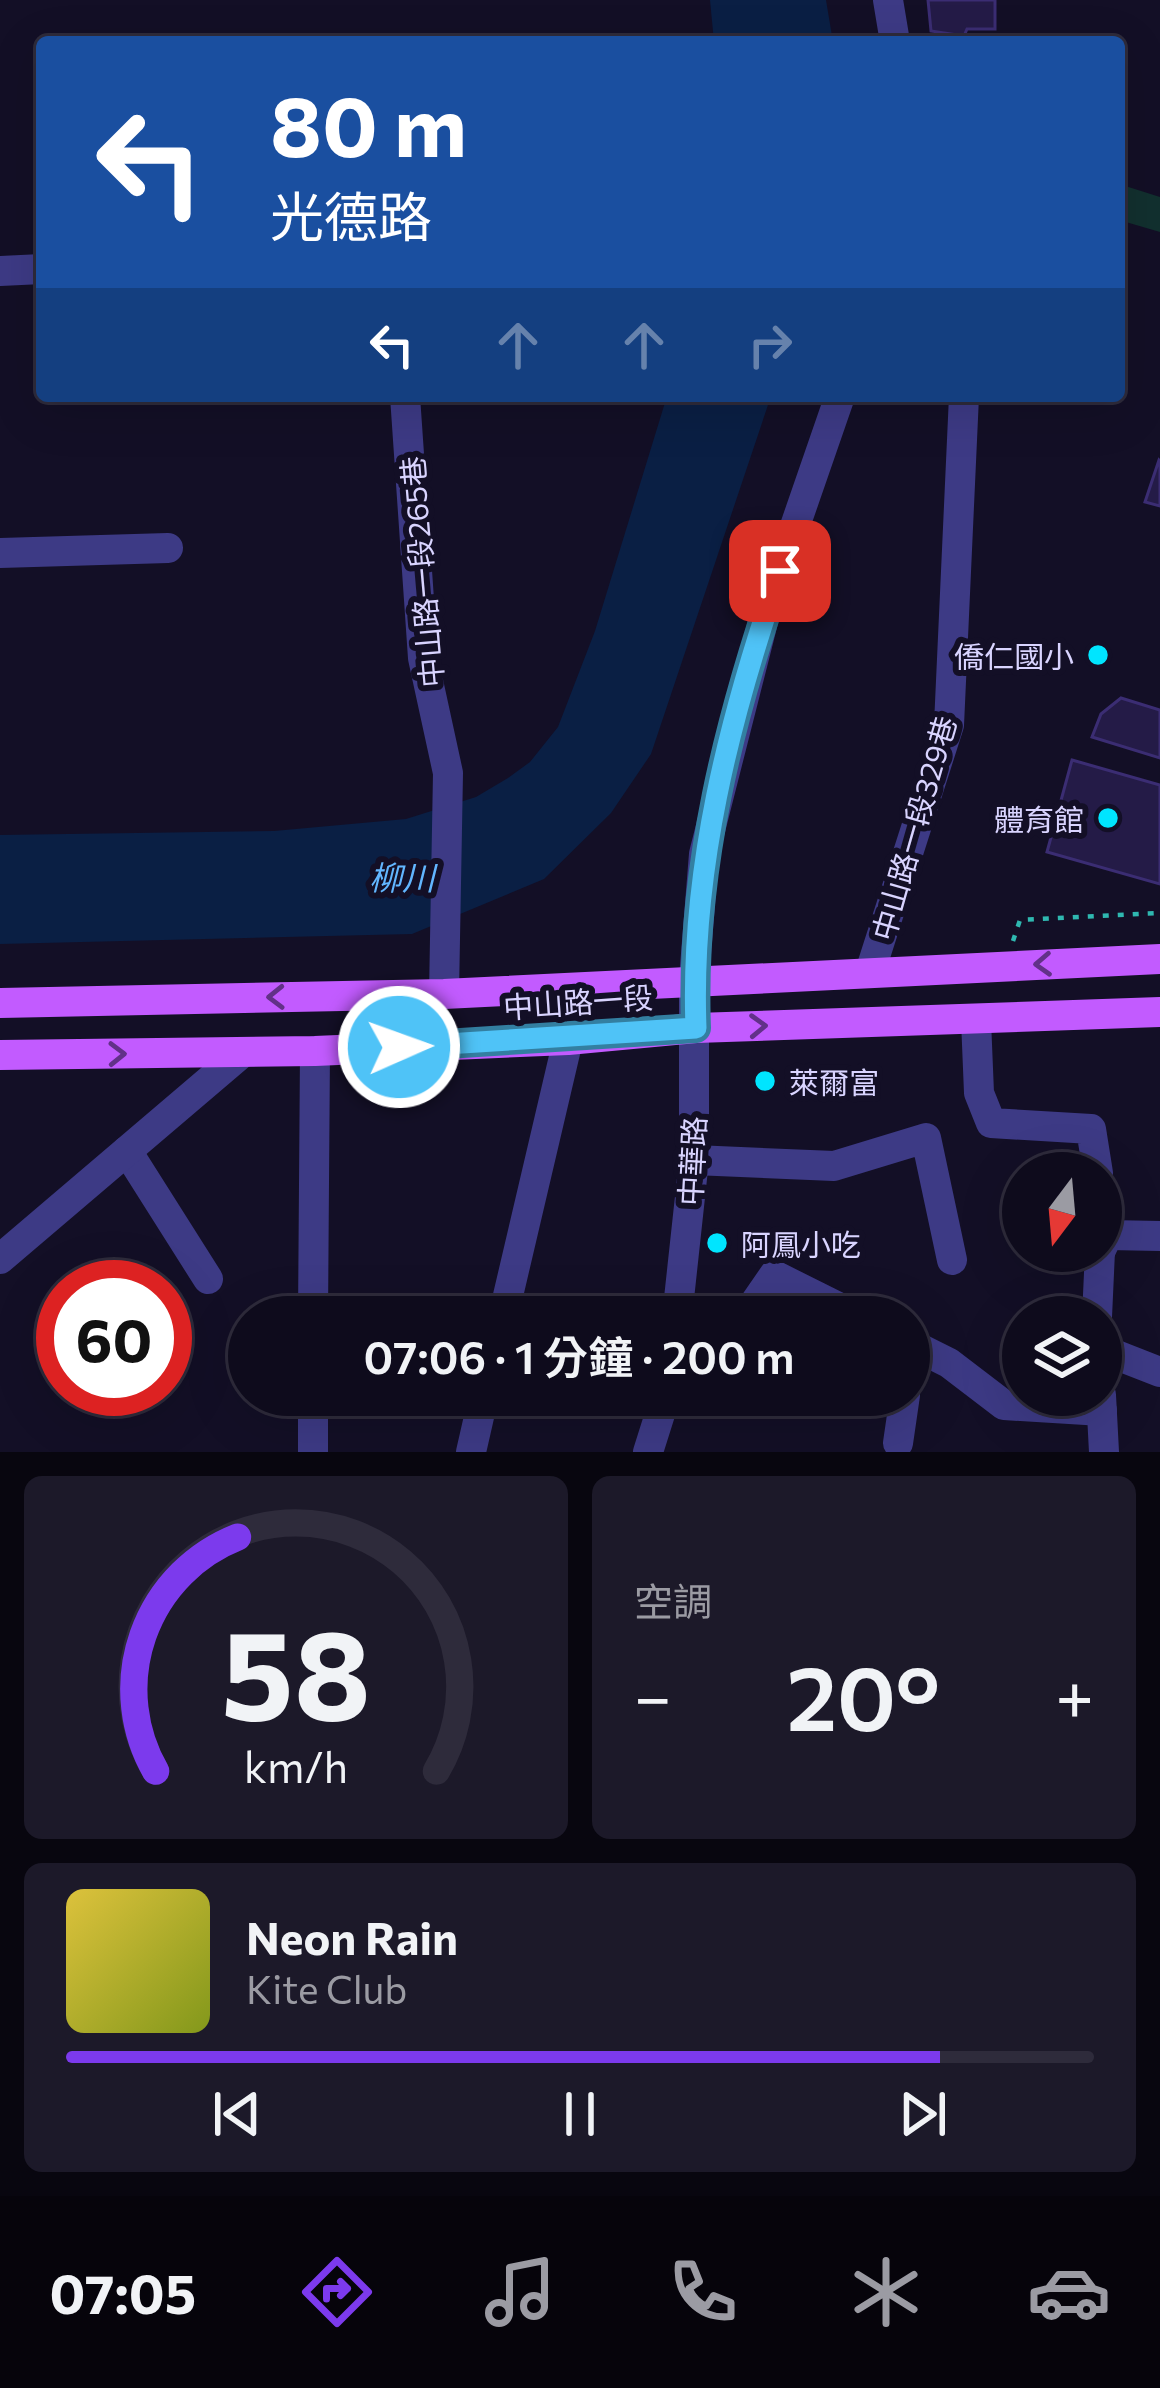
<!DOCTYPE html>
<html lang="zh-TW">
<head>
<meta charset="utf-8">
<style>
  body { margin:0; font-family:Commissioner,"Noto Sans TC",sans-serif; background:#1c1929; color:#f1f3f6; height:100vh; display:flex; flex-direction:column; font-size:45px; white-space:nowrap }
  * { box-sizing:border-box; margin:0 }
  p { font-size:39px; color:#9b9ba3 }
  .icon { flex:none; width:66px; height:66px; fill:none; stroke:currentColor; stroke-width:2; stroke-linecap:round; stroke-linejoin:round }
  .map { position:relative; height:1452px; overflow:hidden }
  .sheet { display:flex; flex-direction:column; gap:24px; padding:24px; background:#08060f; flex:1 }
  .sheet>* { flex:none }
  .banner { position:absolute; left:36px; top:36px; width:1089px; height:366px; border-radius:12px; box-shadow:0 12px 48px #0002,0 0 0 3px #2e2b3b; background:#1a4fa0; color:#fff; overflow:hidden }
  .needle { width:78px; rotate:196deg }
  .controls { position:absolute; left:1002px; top:1152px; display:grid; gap:24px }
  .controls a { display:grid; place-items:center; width:120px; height:120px; border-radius:50%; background:#0e0b1c; box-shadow:0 12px 48px #0002,0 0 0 3px #2e2b3b; font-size:60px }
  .speed { position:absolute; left:36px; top:1260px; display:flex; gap:24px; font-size:60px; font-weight:700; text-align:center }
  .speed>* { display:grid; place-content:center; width:156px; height:156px; border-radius:50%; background:#0e0b1c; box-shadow:0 12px 48px #0002,0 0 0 3px #2e2b3b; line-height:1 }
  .speed .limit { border:18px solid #d22; background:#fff; color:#111 }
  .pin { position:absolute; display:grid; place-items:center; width:102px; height:102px; color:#fff; margin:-51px; border-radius:24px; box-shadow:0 6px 18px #0006 }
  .me { position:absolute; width:132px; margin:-66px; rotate:88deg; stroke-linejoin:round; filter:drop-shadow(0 0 9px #0008) }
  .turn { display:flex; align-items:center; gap:42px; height:252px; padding:0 36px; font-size:54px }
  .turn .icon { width:156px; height:156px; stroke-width:2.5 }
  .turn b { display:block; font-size:84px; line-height:102px }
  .lanes { display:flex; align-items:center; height:114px; padding:0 36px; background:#0003; justify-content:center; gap:60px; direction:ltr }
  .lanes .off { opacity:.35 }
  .big { font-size:90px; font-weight:600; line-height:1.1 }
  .sheet .tile { flex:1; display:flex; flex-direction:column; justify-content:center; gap:18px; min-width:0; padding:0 42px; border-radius:18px; background:#1c1929 }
  .sheet .dial { align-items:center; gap:0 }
  .dial svg { height:312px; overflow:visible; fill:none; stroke:#2e2b3b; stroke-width:7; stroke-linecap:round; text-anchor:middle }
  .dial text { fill:#f1f3f6; stroke:none }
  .song { display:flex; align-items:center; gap:36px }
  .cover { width:144px; height:144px; border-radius:18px; background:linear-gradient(135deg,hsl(50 70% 55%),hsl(70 70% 35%)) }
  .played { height:12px; border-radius:6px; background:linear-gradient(90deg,#7c3aed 85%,#2e2b3b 85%) }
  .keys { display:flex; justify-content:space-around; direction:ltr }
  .heat { display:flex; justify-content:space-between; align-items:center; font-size:66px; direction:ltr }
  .sheet .tiles { flex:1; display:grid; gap:24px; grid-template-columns:1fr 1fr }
  .tile:last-child { grid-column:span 2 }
  .trip { position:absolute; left:228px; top:1296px; width:702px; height:120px; border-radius:60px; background:#0e0b1c; box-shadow:0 12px 48px #0002,0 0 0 3px #2e2b3b; font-weight:600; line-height:120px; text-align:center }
  .tabs { display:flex; height:192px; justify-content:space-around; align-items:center; background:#06040b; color:#9b9ba3 }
  .tabs .icon { width:84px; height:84px }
  .tabs .active { color:#7c3aed }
  .tabs b { font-size:54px; color:#f1f3f6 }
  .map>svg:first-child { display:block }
</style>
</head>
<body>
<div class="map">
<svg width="1160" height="1452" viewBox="0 0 1160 1452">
  <rect width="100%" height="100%" fill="#130f26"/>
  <polygon fill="#12302f" points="1119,184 1160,197 1160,232 1119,220"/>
  <g fill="#0a1f44">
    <polygon points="710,0 826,0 833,42 714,42"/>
    <polygon points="667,396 771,396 651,754 611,813 544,879 412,934 0,944 0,835 274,831 406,819 476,797 508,778 530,762 558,727 595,631"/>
  </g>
  <g fill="#241b47" stroke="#3b2d73" stroke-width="3">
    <polygon points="928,0 995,0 995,29 967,29 964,36 931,31"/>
    <polygon points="1159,460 1160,461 1160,506 1145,502"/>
    <polygon points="1121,698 1160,710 1160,758 1092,737 1101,714"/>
    <polygon points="1072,760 1160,785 1160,884 1047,852"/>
  </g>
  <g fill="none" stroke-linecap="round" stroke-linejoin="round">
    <polyline stroke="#2fb8b0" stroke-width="4.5" stroke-dasharray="6 9" stroke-linecap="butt" points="1013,941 1020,920 1160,913"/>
    <g stroke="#3d3a85" stroke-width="30">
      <polyline points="888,0 895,42"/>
      <polyline points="0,271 42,269"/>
      <polyline points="405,396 423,658 448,773 444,994"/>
      <polyline points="0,553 168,548"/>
      <polyline points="870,972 949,725 964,396"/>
      <polyline points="976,1020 979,1093 991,1123 1091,1129 1098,1173"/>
      <polyline points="127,1151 208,1279"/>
      <polyline points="694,1160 834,1166 926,1138 952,1260"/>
      <polyline points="1101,1190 1108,1235 1101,1250"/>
      <polyline points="1108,1235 1160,1236"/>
      <polyline points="0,1259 243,1052"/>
      <polyline points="313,1317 315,1051"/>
      <polyline points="503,1317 568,1040"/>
      <polyline points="677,1317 694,1160 694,979 704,854 766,610 840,396"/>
      <polyline points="745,1317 774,1275 858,1317"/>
      <polyline points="1097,1317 1100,1251"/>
      <polyline points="909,1343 949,1363 1004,1405 1102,1411"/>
      <polyline points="1101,1349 1160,1372"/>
      <polyline points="1101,1395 1104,1452"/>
      <polyline points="898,1443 905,1395"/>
      <polyline points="313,1452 313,1395"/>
      <polyline points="471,1452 484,1395"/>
      <polyline points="648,1452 666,1395"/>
    </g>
    <g stroke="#c25bff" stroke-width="30">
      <polyline points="0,1003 444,994 1160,959"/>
      <polyline points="0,1055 315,1051 568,1040 696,1028 1160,1012"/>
    </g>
  </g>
  <defs><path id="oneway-chevron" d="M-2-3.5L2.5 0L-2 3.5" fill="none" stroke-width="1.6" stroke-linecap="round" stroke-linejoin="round" transform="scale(3)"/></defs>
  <g stroke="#623188">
    <use href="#oneway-chevron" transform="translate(1043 964) rotate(177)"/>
    <use href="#oneway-chevron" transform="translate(276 997) rotate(179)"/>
    <use href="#oneway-chevron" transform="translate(758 1026) rotate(-2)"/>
    <use href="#oneway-chevron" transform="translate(117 1054) rotate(-1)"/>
  </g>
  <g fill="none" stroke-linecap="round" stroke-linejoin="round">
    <g stroke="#337fa1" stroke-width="30">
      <path id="route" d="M399,1047L696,1028C690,871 729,719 780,571"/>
    </g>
    <use href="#route" stroke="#4fc3f7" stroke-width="21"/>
  </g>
  <g fill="#00e5ff" stroke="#130f26" stroke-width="4.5">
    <circle cx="1098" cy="655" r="12"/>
    <circle cx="1108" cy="818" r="12"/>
    <circle cx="765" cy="1081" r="12"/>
    <circle cx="717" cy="1243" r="12"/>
  </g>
  <g text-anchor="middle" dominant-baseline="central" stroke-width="12" stroke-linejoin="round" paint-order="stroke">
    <g font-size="30" fill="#d9d4ff" stroke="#130f26">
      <text transform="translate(421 572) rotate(-95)">中山路一段265巷</text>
      <text transform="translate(913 828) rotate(-74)">中山路一段329巷</text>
      <text transform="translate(578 1001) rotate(-4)">中山路一段</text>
      <text transform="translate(691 1161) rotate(-87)">中華路</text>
    </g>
    <g font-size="30" fill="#d9d4ff" stroke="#130f26" text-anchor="end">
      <text x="1074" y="655">僑仁國小</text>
      <text x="1084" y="818">體育館</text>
      <text x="789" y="1081" text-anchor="start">萊爾富</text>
      <text x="741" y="1243" text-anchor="start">阿鳳小吃</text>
    </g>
    <g font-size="33" font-style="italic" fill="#62b6ff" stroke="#130f26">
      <text x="402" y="876">柳川</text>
    </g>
  </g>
</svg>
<div class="controls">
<a><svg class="needle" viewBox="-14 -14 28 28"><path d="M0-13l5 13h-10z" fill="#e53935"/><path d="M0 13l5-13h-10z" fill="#9b9ba3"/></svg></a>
<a><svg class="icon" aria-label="layers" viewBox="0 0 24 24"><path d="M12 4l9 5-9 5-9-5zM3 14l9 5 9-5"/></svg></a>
</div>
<div class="speed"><div class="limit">60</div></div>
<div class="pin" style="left:780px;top:571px;background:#d93025"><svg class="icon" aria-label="arrive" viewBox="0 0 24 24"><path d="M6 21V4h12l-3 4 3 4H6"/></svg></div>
<svg class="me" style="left:399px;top:1047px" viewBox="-20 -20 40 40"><circle r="17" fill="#4fc3f7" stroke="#fff" stroke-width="3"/><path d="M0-11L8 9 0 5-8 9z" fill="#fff"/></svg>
<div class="trip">07:06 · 1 分鐘 · 200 m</div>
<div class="banner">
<div class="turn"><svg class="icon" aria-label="left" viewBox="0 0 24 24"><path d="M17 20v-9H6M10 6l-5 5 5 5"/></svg><div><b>80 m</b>光德路</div></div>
<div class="lanes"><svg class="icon" aria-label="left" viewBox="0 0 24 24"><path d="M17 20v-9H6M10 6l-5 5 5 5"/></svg><svg class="icon off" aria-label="ahead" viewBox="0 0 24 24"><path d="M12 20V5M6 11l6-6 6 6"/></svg><svg class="icon off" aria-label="ahead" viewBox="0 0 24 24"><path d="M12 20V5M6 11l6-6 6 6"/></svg><svg class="icon off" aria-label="right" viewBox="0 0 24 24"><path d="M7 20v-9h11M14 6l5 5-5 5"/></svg></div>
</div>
</div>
<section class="sheet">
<div class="tiles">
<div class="tile dial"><svg viewBox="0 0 100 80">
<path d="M14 69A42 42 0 1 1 86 69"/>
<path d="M14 69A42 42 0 0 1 35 9" stroke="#7c3aed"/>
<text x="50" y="56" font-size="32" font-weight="700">58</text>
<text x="50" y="72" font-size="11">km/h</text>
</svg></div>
<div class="tile"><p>空調</p>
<div class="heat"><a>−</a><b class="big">20°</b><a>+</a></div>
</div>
<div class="tile">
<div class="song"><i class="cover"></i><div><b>Neon Rain</b><p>Kite Club</p></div></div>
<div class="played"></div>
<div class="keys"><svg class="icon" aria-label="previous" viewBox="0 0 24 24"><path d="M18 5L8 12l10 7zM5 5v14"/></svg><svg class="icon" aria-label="pause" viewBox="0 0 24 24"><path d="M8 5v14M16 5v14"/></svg><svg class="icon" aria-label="next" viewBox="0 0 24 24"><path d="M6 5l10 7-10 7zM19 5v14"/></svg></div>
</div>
</div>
</section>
<nav class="tabs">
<b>07:05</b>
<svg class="icon active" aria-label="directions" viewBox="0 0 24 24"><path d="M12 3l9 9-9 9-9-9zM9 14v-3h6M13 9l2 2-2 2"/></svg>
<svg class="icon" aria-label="music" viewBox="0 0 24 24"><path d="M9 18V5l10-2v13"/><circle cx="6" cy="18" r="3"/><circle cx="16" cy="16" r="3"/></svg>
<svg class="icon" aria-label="phone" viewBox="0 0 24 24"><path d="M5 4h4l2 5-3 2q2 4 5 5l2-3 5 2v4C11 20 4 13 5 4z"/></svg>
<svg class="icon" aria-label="climate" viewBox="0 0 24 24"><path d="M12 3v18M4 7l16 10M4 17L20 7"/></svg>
<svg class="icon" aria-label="car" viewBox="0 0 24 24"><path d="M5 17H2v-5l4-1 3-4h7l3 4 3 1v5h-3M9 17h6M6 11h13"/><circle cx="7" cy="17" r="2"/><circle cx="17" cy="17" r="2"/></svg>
</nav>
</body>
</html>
